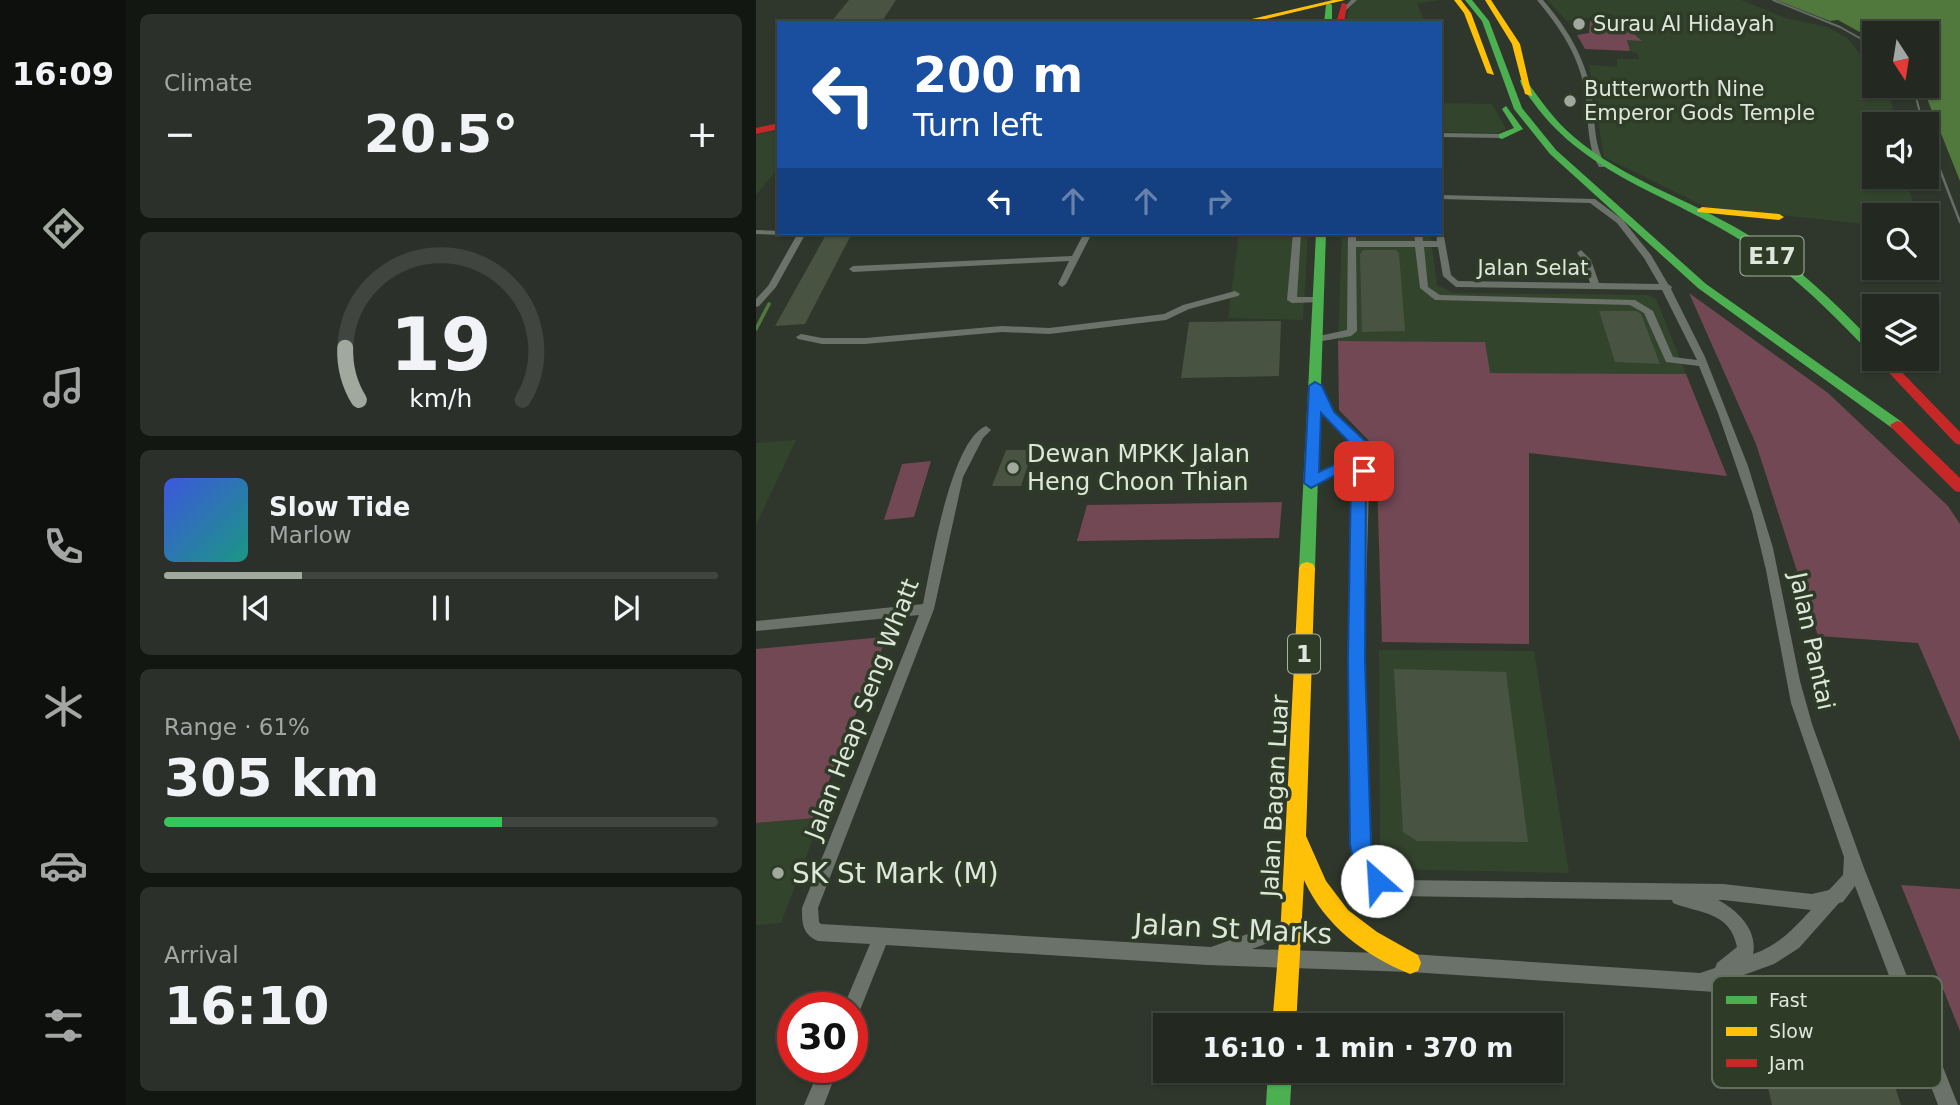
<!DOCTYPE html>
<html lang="en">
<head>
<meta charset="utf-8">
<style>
  body { margin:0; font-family:"DejaVu Sans",sans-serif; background:#2b312a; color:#f1f3f6; height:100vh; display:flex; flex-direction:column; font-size:26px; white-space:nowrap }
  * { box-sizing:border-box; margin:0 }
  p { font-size:23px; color:#a3a6a5 }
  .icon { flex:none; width:38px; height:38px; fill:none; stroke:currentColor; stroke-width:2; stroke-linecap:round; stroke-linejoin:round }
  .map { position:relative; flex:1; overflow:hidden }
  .panel { display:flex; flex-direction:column; gap:14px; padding:14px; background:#131712; width:630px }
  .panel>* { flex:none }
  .hud { position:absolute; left:21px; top:21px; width:665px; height:214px; border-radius:0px; box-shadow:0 2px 5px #0004,0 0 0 2px #40453f; background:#1a4fa0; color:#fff; overflow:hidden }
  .needle { width:46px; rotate:168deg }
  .controls { position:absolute; left:1106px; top:21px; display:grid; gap:14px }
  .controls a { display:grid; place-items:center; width:77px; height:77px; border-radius:0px; background:#232921; box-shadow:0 2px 5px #0004,0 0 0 2px #40453f; font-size:35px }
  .speed { position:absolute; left:21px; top:992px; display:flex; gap:14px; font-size:35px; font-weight:700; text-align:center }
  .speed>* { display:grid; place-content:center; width:91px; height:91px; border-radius:50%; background:#232921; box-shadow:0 2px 5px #0004,0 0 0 2px #40453f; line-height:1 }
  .speed .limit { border:10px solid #d22; background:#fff; color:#111 }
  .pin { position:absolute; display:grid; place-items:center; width:60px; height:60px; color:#fff; margin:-30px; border-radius:14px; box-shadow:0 4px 10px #0006 }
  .me { position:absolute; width:77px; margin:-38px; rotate:334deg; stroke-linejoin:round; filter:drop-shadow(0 0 5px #0008) }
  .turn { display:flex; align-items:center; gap:24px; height:147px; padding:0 21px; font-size:32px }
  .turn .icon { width:91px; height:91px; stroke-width:2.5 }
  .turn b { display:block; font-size:49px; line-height:60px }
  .lanes { display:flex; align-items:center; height:66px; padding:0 21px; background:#0003; justify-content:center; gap:35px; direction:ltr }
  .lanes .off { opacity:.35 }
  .big { font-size:52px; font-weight:700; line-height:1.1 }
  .panel .widget { flex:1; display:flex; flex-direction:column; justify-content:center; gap:10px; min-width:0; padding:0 24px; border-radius:10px; background:#2b312a }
  .panel .dial { align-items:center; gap:0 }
  .dial svg { height:182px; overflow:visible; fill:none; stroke:#40453f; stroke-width:7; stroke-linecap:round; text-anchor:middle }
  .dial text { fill:#f1f3f6; stroke:none }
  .song { display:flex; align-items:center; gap:21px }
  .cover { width:84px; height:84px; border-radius:10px; background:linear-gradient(135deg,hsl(230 70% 55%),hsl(170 70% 35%)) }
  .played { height:7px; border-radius:4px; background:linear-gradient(90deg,#a1a99e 25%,#40453f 25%) }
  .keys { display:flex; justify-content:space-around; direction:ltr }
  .heat { display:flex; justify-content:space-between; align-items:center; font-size:38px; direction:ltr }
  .charge { height:10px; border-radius:5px; background:linear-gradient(90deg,#34c759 61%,#40453f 0) }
  .trip { position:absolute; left:397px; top:1013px; width:410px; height:70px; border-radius:0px; background:#232921; box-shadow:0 2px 5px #0004,0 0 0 2px #40453f; font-weight:700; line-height:70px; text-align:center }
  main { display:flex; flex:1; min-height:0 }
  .dock { display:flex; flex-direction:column; width:126px; justify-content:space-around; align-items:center; background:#0e100d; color:#a3a6a5 }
  .dock .icon { width:49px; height:49px }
  .dock .selected { color:#a1a99e }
  .dock b { font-size:32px; color:#f1f3f6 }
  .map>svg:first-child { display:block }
</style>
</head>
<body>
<main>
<nav class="dock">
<b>16:09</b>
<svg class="icon selected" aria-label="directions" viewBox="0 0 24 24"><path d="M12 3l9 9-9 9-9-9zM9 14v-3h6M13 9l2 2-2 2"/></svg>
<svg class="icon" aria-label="music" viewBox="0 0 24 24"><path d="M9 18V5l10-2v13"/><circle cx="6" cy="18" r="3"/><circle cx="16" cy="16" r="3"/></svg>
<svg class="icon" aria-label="phone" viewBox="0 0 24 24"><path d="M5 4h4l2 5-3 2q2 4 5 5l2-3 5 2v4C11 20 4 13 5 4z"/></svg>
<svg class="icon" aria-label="climate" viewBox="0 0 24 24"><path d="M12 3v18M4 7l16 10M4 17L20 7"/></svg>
<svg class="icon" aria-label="car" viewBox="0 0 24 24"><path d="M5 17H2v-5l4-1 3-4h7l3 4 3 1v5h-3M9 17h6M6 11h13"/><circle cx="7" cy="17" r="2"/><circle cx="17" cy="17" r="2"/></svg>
<svg class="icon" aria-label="filters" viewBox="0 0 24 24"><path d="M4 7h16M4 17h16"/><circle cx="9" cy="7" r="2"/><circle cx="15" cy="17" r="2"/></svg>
</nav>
<section class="panel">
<div class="widget"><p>Climate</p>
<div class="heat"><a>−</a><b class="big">20.5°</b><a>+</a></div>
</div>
<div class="widget dial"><svg viewBox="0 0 100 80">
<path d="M14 69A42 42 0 1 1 86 69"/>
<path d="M14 69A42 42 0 0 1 8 46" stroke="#a1a99e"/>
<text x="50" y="56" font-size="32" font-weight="700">19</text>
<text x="50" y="72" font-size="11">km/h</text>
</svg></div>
<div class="widget">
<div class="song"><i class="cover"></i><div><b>Slow Tide</b><p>Marlow</p></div></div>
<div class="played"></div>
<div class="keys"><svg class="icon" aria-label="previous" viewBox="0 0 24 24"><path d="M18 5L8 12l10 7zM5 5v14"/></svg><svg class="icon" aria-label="pause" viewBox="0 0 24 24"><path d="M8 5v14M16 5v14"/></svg><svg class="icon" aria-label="next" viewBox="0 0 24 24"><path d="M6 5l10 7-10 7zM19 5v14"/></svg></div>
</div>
<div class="widget"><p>Range · 61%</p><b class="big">305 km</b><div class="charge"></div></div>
<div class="widget"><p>Arrival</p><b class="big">16:10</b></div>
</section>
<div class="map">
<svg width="1204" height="1105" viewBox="0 0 1204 1105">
  <rect width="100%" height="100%" fill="#2f372c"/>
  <g fill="#33442d">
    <polygon points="595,0 685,0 661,3 668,20 590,23"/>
    <polygon points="791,0 985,0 1029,18 1071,27 1091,38 1118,70 1118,86 1132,86 1140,124 1118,124 1118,177 1151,177 1159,215 1118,215 1118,225 950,207 848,157 833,65 861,67 861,59 883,59 882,54 874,51 871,40 885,40 855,14 811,21"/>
    <polygon points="684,103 736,104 750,129 742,133 684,132"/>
    <polygon points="23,130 23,167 0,195 0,135"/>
    <polygon points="483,233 552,233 547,320 472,318"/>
    <polygon points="586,233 674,233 681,285 697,293 892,295 900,299 930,374 733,373 728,342 582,341"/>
    <polygon points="40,440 0,525 0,443"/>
    <polygon points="623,650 778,651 813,873 638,869 624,849"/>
    <polygon points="65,817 25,923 0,925 0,823"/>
  </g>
  <g fill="#724855">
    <polygon points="834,21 865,23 886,41 871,40 874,51 829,49 821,35 833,33"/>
    <polygon points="933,293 1072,393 1192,506 1204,524 1204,741 1162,643 1062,636 1000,444"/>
    <polygon points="582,341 729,342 734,373 930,374 971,476 773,453 773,644 626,642 620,448 583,410"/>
    <polygon points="175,461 158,517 128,520 146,464"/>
    <polygon points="526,502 523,538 321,541 331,505"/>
    <polygon points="127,637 130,639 58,818 0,823 0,649"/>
    <polygon points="1145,885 1204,889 1204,1031"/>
  </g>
  <polygon fill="#51793e" points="1020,0 1204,0 1204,181 1166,86 1171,86 1171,33 1118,33 1118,40 1082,20 1074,21"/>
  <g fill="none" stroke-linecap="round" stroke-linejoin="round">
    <polyline stroke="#51793e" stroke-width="3.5" points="0,329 13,304"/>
  </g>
  <g fill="#485342">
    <polygon points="93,0 140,0 127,20 75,22"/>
    <polygon points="71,233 96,233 49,324 19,326"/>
    <polygon points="607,250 640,250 643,253 649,331 606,332 604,254"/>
    <polygon points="843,311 880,311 885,314 904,364 859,362"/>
    <polygon points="525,321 523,376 425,378 433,322"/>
    <polygon points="250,450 277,450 265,486 236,486"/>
    <polygon points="638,669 750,672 772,842 661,841 647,832"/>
    <polygon points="1007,1066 1134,1071 1145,1105 1016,1105"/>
  </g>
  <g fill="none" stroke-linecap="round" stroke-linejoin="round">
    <g fill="#6b7269" fill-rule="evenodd">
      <polygon points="595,0 601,0 589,11 585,11"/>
      <path d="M781,0H787C810,27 828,55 835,91C840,115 836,144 850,165L849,167H843C830,145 833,117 829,92C823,55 804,28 781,0Z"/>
      <polygon points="511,19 518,22 519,23 509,22"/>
      <polygon points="684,133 746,134 750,136 746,138 684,137"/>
      <path d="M684,195L839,199L867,220L895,255L912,284L916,287L915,289L949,357L992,466L1017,548L1044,681L1056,724L1108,868L1202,1105H1182L1144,1004L654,972L451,965L130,945L102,1015L96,1018V1008H87L114,944L62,941C46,934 46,923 46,908L163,615L0,631V621L167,604C175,567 194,441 230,426L235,430L227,438L207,477L178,609L62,908L63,922L65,924L455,947L536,918L542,920L544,926L542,932L496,949L654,954L944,973L959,968L961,963L981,947C974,911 944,914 917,903L916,900L640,896C611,885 603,874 596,844L594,660L601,487L598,484V476C581,467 570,481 555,487L549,483C563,468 583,461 602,468V453L600,447L569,417L554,386L559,383C568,388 571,402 576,411C586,427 605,436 614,453L608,660L612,844C616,862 623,872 640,880L967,884L1056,894L1073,890L1087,875L1088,857L1035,703L1010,570L996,512L962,413L943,366L910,362L888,313L874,305L679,300L664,288L659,247H600L601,331L595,336L561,342L556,339L558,337L591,330L592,233H600V241H659L658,233H666L667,241H681L680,233L687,231L695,275L702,281L834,283L827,261L821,253L825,250L835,260L843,283L903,284L888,258L861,223L834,203L684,199ZM668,247H682L687,276L700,287L906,290L941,360L917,357L897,311L879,300L684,295L672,287ZM1099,886L1137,986L985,976L1018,964L1043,948L1083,903L1087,902ZM962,900H967L1055,910C1037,929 1022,946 997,954C1002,931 982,910 962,900Z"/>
      <polygon points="0,230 23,231 23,233 27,233 23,235 0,234"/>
      <polygon points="42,233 50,233 20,287 3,306 0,307 0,299 12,286"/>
      <polygon points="328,233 336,233 310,284 306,287 302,284 313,261 97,272 93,269 97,266 316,256"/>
      <polygon points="537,233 545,233 541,297 563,297 566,298 566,302 536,303 531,300"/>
      <polygon points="479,291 484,294 482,296 433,309 410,320 293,334 246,332 109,344 66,344 42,339 40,337 45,334 66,338 109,338 246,326 293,328 408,314 427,305"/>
      <polygon points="64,1068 82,1068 68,1105 48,1105"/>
    </g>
    <g fill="#4caf50" fill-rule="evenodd">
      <polygon points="709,0 716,0 733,21 766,108 800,150 950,284 1146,422 1148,425 1146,428 1136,428 942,288 794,154 758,109 726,21"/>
      <polygon points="573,3 576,5 576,23 568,23 570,5"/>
      <path d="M764,80H770C784,100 799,121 818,137C868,180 933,199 989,233C1038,262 1079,303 1118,343V354L1114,353C1078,315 1041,278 998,249C925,198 831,178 777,102C772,95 765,87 764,80Z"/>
      <polygon points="750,106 767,129 746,139 743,138 743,134 758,128 746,109"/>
      <polygon points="560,233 570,233 559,568 557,572 545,572 543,568"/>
      <polygon points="512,1071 536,1071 534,1105 510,1105"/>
    </g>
    <g fill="#ffc107" fill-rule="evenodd">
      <polygon points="577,0 589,0 493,23 479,23"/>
      <polygon points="698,0 705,0 715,13 738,75 731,73 708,13"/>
      <polygon points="729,0 735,0 764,44 776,96 769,94 756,44"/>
      <polygon points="946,207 1023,214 1028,217 1023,220 942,212 941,210"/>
      <path d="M551,562L557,564L559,568L550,836L570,881L592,910L621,932L662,955L665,963L662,971L654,974C608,955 569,926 548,880L540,1026H516L525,919L543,568L545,564Z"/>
    </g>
    <g fill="#c62828" fill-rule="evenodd">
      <polygon points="586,3 591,4 588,23 580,23"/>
      <polygon points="23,123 23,129 0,134 0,128"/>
      <polygon points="1120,359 1133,359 1204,432 1204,445 1199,443"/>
      <polygon points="1141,421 1146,422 1204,478 1204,492 1199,491 1136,428 1134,425"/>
    </g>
    <g stroke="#676d66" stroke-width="2">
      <polyline points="1017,0 1084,27 1118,46"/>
      <polyline points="1157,86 1167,124"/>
    </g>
    <polyline stroke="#676d66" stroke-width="2.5" points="1171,136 1204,222"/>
  </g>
  <path fill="#1a73e8" stroke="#114b97" stroke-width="2" fill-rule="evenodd" d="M559,382L566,386L578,412L609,441L615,453L616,471L610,475L609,660L615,844L618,860L631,881L628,889L621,892C601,884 597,862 594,844L592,660L595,477L583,473L555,488L548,483L553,386ZM565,413L598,447L601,468L582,463L563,472Z"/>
  <g fill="#a1a99e" stroke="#2d3b27" stroke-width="2.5">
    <circle cx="823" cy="24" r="7"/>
    <circle cx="814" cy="101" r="7"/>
    <circle cx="257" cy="468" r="7"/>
    <circle cx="22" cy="873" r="7"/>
  </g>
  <g text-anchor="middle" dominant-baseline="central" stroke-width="7" stroke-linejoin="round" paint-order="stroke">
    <g font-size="21" fill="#dee7db" stroke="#2d3b27" text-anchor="start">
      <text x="837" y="24">Surau Al Hidayah</text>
      <text x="828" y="89">Butterworth Nine<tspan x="828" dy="24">Emperor Gods Temple</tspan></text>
    </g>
    <g font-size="21" fill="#dee7db" stroke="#2d3b27">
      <text x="777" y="268">Jalan Selat</text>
    </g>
    <g fill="#2d3b27" stroke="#a9b3a5" stroke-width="2">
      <rect x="984.5" y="236.5" width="63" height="39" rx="5"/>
      <rect x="532" y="634.5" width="32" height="39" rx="5"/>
    </g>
    <g font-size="23" font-weight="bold" fill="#dee7db">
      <text x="1016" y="256">E17</text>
      <text x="548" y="654">1</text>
    </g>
    <g font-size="24" fill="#dee7db" stroke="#2d3b27" text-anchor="start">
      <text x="271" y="454">Dewan MPKK Jalan<tspan x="271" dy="28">Heng Choon Thian</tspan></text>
    </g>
    <g font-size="24" fill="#dee7db" stroke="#2d3b27">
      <text transform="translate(1056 641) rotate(78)">Jalan Pantai</text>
      <text transform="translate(106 709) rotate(-69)">Jalan Heap Seng Whatt</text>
      <text transform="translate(519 796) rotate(-87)">Jalan Bagan Luar</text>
    </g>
    <g font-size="28" fill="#dee7db" stroke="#2d3b27" text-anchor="start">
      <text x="36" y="873">SK St Mark (M)</text>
    </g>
    <g font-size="28" fill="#dee7db" stroke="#2d3b27">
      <text transform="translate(477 929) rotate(3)">Jalan St Marks</text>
    </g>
  </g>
  <rect x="956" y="976" width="230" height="112" rx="10" fill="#2d3b27" stroke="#626f5d" stroke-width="2"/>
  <rect x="970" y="996" width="31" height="8" fill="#4caf50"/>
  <rect x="970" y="1027" width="31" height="9" fill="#ffc107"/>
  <rect x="970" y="1059" width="31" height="8" fill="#c62828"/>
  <g font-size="19" fill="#dee7db">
    <text x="1013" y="1007">Fast</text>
    <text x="1013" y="1038">Slow</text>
    <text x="1013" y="1070">Jam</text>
  </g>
</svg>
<div class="controls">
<a><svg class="needle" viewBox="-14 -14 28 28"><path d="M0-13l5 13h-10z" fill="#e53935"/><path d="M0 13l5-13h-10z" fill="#a3a6a5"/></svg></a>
<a><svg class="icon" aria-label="sound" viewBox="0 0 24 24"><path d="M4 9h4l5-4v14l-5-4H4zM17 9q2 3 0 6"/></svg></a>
<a><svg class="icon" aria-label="search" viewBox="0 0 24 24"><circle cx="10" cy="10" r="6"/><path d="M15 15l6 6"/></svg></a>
<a><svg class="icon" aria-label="layers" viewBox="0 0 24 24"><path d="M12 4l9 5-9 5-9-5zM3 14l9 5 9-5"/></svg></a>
</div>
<div class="speed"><div class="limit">30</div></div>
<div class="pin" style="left:608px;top:471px;background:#d93025"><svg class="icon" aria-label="arrive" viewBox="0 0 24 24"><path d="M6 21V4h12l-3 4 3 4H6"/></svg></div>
<svg class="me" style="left:621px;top:881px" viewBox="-20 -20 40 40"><circle r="19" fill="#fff"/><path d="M0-13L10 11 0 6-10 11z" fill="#1a73e8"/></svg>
<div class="trip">16:10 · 1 min · 370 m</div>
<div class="hud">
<div class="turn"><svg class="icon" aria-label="left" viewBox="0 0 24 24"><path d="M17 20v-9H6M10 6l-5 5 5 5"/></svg><div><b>200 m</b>Turn left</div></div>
<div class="lanes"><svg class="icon" aria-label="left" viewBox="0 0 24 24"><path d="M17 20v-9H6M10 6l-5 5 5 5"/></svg><svg class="icon off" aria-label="ahead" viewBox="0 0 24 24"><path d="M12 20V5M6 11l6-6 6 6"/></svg><svg class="icon off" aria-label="ahead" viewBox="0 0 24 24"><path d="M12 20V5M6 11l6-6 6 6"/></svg><svg class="icon off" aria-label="right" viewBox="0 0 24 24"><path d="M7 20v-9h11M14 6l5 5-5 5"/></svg></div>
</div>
</div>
</main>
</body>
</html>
